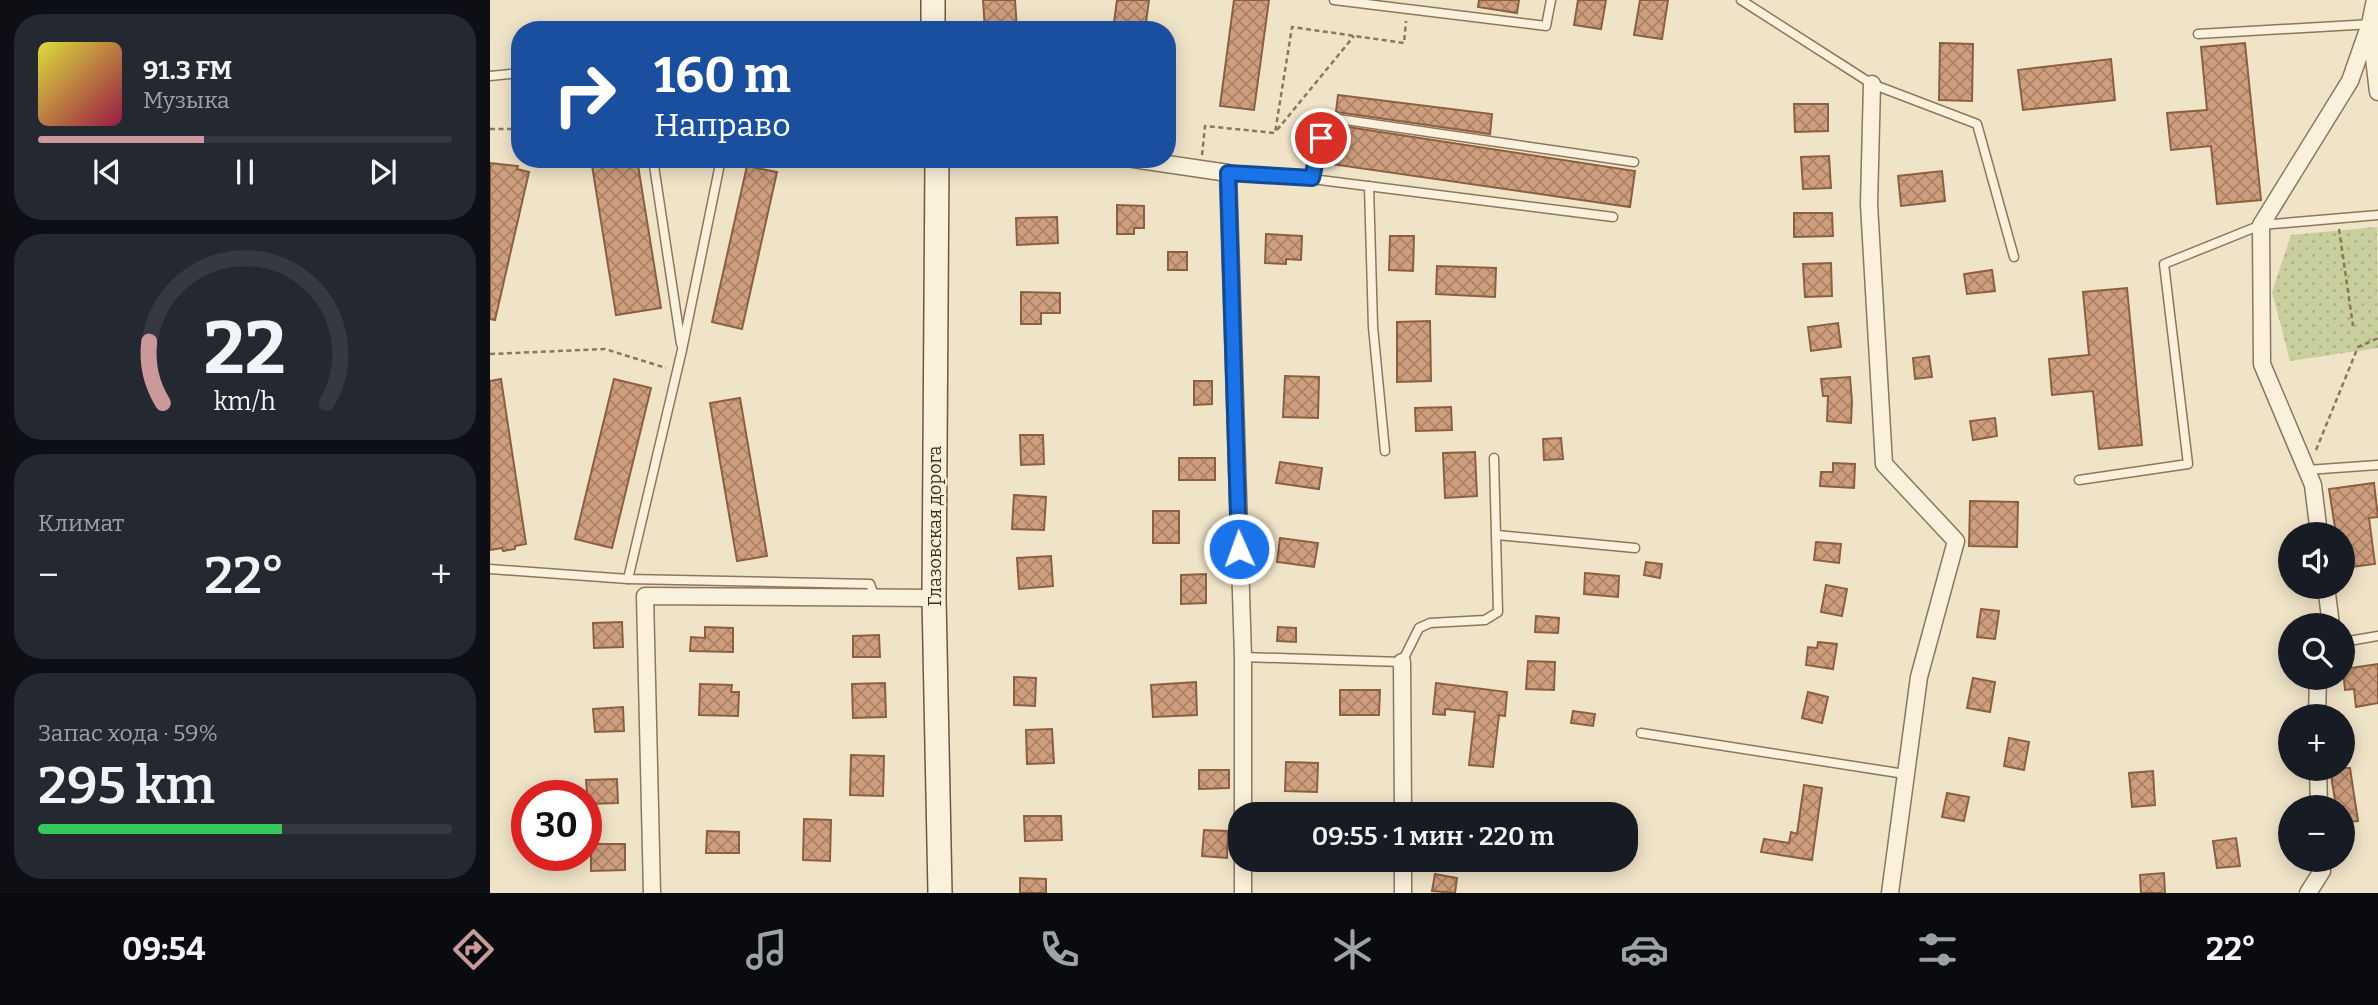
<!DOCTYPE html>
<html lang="ru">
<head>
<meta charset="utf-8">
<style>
  body { margin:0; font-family:Bitter,serif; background:#242831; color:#f1f3f6; height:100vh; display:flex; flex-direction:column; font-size:26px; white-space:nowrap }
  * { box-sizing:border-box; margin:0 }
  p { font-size:23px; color:#9ea1a6 }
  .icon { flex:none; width:38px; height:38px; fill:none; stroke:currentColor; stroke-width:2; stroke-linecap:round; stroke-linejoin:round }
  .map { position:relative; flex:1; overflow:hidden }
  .sheet { display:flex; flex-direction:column; gap:14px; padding:14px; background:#0d0f14; width:490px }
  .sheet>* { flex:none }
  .guide { position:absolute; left:21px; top:21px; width:665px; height:147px; border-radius:28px; box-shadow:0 4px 18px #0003; background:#1a4fa0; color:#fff; overflow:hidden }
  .buttons { position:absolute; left:1788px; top:522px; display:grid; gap:14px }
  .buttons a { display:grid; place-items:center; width:77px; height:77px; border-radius:50%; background:#171b24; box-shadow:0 4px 18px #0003; font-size:35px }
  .speed { position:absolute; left:21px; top:780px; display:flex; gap:14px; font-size:35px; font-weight:700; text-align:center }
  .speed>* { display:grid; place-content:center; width:91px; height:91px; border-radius:50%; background:#171b24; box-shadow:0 4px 18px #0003; line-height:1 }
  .speed .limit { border:10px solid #d22; background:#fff; color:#111 }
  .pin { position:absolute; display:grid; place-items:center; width:60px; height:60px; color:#fff; margin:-30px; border:4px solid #fff; border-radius:50%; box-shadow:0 2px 7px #0007 }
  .me { position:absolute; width:77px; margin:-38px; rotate:358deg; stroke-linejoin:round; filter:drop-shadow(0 0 5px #0008) }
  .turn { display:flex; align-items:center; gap:24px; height:147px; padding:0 28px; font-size:32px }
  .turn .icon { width:91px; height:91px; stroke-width:2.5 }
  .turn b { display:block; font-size:49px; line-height:60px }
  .big { font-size:52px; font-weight:600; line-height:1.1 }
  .sheet .card { flex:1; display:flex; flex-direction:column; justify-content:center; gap:10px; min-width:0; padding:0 24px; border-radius:28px; background:#242831 }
  .sheet .dial { align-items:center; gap:0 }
  .dial svg { height:182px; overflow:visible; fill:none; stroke:#363941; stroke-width:7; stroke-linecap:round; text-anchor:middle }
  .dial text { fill:#f1f3f6; stroke:none }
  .song { display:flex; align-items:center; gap:21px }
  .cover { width:84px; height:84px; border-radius:10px; background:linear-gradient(135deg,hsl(60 70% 55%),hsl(340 70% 35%)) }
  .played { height:7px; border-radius:4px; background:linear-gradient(90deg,#cc999b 40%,#363941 40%) }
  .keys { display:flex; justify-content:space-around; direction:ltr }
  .heat { display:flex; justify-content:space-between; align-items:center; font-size:38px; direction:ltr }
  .charge { height:10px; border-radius:5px; background:linear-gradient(90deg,#34c759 59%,#363941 0) }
  .trip { position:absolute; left:738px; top:802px; width:410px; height:70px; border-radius:28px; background:#171b24; box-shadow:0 4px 18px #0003; font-weight:600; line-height:70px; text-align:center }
  .menu { display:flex; height:112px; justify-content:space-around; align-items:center; background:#090b0e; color:#9ea1a6 }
  .menu .icon { width:49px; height:49px }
  .menu .selected { color:#cc999b }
  .menu b { font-size:32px; color:#f1f3f6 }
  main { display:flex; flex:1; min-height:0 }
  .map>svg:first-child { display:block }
</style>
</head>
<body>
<main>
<section class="sheet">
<div class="card">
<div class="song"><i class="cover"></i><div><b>91.3 FM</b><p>Музыка</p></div></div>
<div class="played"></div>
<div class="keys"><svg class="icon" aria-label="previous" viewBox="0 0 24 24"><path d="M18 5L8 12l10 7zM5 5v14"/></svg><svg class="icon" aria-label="pause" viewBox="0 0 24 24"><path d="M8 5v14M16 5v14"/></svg><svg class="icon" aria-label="next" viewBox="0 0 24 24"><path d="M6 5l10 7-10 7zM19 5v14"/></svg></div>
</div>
<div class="card dial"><svg viewBox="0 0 100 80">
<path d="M14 69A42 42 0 1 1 86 69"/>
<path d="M14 69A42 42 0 0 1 8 42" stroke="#cc999b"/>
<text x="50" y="56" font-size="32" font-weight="700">22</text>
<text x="50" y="72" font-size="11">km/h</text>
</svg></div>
<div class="card"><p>Климат</p>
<div class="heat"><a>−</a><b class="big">22°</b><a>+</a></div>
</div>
<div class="card"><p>Запас хода · 59%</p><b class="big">295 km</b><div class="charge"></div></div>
</section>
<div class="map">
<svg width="1888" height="893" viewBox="0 0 1888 893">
  <defs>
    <pattern id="grass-dots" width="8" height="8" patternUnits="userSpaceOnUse" patternTransform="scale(1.75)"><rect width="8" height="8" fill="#c9cf9b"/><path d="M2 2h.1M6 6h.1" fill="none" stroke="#aeb285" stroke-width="1.8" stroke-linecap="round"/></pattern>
    <pattern id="building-cross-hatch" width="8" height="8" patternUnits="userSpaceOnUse" patternTransform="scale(1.75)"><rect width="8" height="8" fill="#cf9f7d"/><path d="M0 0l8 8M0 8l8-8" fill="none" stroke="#a98266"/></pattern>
  </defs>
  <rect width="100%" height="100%" fill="#f0e4c8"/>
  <polygon fill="url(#grass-dots)" points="1887,227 1888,348 1800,361 1782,292 1801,235"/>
  <g fill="url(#building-cross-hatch)" stroke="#8d5f41" stroke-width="2">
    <polygon points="493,0 525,0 527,30 495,30"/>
    <polygon points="627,0 659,0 655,30 623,30"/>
    <polygon points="744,0 779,0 764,110 730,106"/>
    <polygon points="989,0 1029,0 1027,13 988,7"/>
    <polygon points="1088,0 1116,0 1111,29 1084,25"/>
    <polygon points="1150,0 1178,0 1172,39 1144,35"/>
    <polygon points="1450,43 1483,44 1482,101 1449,100"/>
    <polygon points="1755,43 1771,200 1727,204 1721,146 1681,150 1677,113 1717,110 1711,47"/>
    <polygon points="1621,59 1625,100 1533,110 1528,70"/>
    <polygon points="848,95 1002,114 1000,134 846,112"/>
    <polygon points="1304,104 1338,104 1338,131 1305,132"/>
    <polygon points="845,125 1145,171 1140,207 834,163 840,127 844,128"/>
    <polygon points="1339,156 1341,188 1313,189 1311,157"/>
    <polygon points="101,159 147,159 171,308 126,315"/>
    <polygon points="0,163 28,166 27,169 39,172 5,320 0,319"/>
    <polygon points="257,166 287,172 252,329 222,322"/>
    <polygon points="1452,171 1455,201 1411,206 1408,176"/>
    <polygon points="627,205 654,206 654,228 644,228 644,234 627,234"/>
    <polygon points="1304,213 1342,213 1343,236 1304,237"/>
    <polygon points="567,217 568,243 527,245 526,218"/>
    <polygon points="776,234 812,236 811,260 796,259 796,264 775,263"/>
    <polygon points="900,236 924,236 923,271 899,270"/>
    <rect x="678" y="252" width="19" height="18"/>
    <polygon points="1341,263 1342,296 1315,297 1313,264"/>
    <polygon points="947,266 1006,268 1005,297 946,294"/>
    <polygon points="1502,270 1505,291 1477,294 1474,274"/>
    <polygon points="1637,288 1652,445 1609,449 1603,391 1562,395 1559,359 1599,355 1593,292"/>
    <polygon points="531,292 570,293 570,313 551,313 551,324 531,324"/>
    <polygon points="940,321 941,381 907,382 907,322"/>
    <polygon points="1348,323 1351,347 1321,351 1318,327"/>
    <polygon points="1439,356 1442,377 1425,379 1423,358"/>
    <polygon points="795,376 829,377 828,418 793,417"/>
    <polygon points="1360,377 1362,402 1361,423 1337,421 1338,396 1333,396 1331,379"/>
    <polygon points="11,379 36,544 25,546 25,549 13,551 12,548 0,550 0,381"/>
    <polygon points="124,379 161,388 122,548 85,539"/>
    <polygon points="704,381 722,381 722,404 704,405"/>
    <polygon points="250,398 277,556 247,561 220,403"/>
    <polygon points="961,407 962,430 926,431 925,408"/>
    <polygon points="1505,418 1507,436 1483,440 1480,421"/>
    <polygon points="530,435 553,435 554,464 531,465"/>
    <polygon points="1071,438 1073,459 1054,460 1053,439"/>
    <polygon points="985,452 987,496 955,498 953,453"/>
    <rect x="689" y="458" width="36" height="22"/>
    <polygon points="790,462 832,468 829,489 786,483"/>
    <polygon points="1343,463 1365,464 1364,488 1330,486 1331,472 1343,472"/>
    <polygon points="1884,483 1888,517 1879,518 1885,564 1853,568 1853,534 1846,534 1839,489"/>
    <polygon points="524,495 556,497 554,530 522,529"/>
    <polygon points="1480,501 1528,502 1527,547 1479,546"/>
    <rect x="663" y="511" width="26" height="32"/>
    <polygon points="790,538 828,543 824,567 787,562"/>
    <polygon points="1326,542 1351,544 1349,563 1324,560"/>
    <polygon points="561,556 563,586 529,589 527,558"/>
    <polygon points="1156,562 1172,564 1170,578 1154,575"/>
    <polygon points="1095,573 1129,576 1128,597 1094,594"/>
    <polygon points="716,574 716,603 691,604 691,575"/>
    <polygon points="1336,585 1357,589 1352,616 1331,612"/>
    <polygon points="1491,609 1509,611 1505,639 1487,637"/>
    <polygon points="1046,616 1069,618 1068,633 1045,632"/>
    <polygon points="132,622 133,647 104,648 103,623"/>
    <polygon points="215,627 243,628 243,652 200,651 201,637 215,638"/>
    <polygon points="788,627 806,628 806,642 787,641"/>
    <polygon points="389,635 390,657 363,657 363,636"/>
    <polygon points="1328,642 1347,644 1343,669 1316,665 1318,647 1327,648"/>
    <polygon points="1038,661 1065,662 1064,690 1036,689"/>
    <polygon points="1888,664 1888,703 1866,707 1864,689 1855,690 1853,669"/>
    <polygon points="524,677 546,678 545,706 524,705"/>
    <polygon points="1483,678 1505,682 1500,712 1477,708"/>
    <polygon points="706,682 707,715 663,717 661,685"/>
    <polygon points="395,683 396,717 363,718 362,684"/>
    <polygon points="946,683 1017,692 1015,716 1009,715 1003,767 979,765 985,712 955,709 955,715 943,714"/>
    <polygon points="210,684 242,685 241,692 249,692 248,716 209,715"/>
    <polygon points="850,690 890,690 889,715 850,715"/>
    <polygon points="1318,692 1338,697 1332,723 1312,718"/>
    <polygon points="133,707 134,731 105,732 103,709"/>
    <polygon points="1083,711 1105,714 1103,726 1081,723"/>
    <polygon points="562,729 564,763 537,764 536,730"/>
    <polygon points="1519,738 1539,742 1534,770 1514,766"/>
    <polygon points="361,755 394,756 393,796 360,795"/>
    <polygon points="796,762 828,763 827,792 795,791"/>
    <polygon points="1840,768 1860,768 1868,821 1853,823 1853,807 1846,807"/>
    <polygon points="709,770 739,770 739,788 709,789"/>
    <polygon points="1663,771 1665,805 1642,807 1639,773"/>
    <polygon points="127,779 128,803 98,804 96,780"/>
    <polygon points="1314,785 1332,788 1322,860 1271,852 1274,839 1299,843 1301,832 1307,834"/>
    <polygon points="1457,793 1479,797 1474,821 1452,817"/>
    <polygon points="534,816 571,816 572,840 535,841"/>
    <polygon points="314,819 341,820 340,861 313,860"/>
    <polygon points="714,830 738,831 737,858 712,856"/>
    <polygon points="217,831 249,832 249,853 216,853"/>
    <polygon points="1746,838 1750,866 1727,868 1723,841"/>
    <polygon points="101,844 135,844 135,870 101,871"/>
    <polygon points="1674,873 1675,893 1651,893 1650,875"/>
    <polygon points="945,874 967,878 965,893 942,891"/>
    <polygon points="530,878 556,879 556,893 530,893"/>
  </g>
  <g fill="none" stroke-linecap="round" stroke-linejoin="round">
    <g stroke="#8d765c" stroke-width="11">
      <g id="lane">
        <polyline points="844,0 1056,26 1061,0"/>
        <polyline points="1251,0 1382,84 1487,124 1524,257"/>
        <polyline points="1708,34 1882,24"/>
        <polyline points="0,76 30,73"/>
        <polyline points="163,159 191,344"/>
        <polyline points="231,159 192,350 138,579 380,584 385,598"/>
        <polyline points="738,173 822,179 1123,217"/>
        <polyline points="822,179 835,117 1144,162"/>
        <polyline points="879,186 883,327 895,451"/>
        <polyline points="1817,470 1888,465"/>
        <polyline points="1589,480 1698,464 1674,264 1771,225 1888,215"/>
        <polyline points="1007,535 1145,548"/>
        <polyline points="0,569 138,579"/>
        <polyline points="1853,642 1888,636"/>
        <polyline points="753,657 912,662 929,628 940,623 995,620 1008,612 1004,458"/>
        <polyline points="1151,733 1415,774"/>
      </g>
    </g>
    <g stroke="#8d765c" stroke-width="19">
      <g id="street">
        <polyline points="1885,0 1880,24 1888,92"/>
        <polyline points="1382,84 1379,204 1394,464 1466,541 1429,677 1400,893"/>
        <polyline points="643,159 738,173 753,657 753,814"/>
        <polyline points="1829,534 1823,485 1772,364 1771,225 1860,81 1880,24"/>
        <polyline points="1836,586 1841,625"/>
        <polyline points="912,662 913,814"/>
        <polyline points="1827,716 1828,677"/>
        <polyline points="1828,768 1829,807"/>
        <polyline points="753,859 753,893"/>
        <polyline points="913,859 913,893"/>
        <polyline points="162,893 155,596 444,598"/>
        <polyline points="1818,893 1832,871 1831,859"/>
      </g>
    </g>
    <g stroke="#6f573f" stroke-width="26">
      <g id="secondary">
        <polyline points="443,0 443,30"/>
        <polyline points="447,159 444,598 450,893"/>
      </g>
    </g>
    <g stroke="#8d765c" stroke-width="2.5" stroke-dasharray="5 3.5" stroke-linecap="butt">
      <polyline points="0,129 30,129"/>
      <polyline points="787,130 864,36"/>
      <polyline points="712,155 715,126 785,133 802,27 914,43 916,21"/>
      <polyline points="1849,229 1863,326"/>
      <polyline points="0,354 115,349 176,368"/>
      <polyline points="1826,450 1868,347 1888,338"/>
    </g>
    <use href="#lane" stroke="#faf1dc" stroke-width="8"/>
    <use href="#street" stroke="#faf1dc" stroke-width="16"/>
    <use href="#secondary" stroke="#faf1dc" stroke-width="23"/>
  </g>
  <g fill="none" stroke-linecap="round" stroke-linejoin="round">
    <g stroke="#114b97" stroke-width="18">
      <polyline id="route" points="749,549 738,173 822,178 831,138"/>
    </g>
    <use href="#route" stroke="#1a73e8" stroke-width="12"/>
  </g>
  <g text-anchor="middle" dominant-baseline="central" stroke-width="5" stroke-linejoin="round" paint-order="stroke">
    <g font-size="18" fill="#3d2e20" stroke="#f7eed8">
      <text transform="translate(445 526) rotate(-90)">Глазовская дорога</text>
    </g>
  </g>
</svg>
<div class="buttons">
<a><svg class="icon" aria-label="sound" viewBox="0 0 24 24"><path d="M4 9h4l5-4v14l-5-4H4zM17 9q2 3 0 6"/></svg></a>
<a><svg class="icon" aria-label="search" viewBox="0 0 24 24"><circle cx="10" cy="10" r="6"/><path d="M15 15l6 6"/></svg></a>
<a>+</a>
<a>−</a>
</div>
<div class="speed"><div class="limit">30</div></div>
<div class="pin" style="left:831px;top:138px;background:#d93025"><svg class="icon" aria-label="arrive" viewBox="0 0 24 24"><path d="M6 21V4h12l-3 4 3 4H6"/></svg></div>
<svg class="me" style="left:749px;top:549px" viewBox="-20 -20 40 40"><circle r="17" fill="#1a73e8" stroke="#fff" stroke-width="3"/><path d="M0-11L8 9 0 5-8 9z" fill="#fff"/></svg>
<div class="trip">09:55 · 1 мин · 220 m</div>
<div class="guide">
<div class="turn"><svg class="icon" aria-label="right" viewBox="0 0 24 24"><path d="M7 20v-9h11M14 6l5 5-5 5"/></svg><div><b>160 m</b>Направо</div></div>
</div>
</div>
</main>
<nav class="menu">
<b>09:54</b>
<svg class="icon selected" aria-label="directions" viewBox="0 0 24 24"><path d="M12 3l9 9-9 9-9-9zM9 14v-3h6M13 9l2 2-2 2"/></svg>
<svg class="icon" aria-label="music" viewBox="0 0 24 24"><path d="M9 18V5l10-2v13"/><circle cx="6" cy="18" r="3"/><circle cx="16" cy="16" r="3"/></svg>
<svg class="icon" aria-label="phone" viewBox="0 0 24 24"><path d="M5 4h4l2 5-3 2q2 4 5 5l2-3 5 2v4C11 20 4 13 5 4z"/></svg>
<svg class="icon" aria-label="climate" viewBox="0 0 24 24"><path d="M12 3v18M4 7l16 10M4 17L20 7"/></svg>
<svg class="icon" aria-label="car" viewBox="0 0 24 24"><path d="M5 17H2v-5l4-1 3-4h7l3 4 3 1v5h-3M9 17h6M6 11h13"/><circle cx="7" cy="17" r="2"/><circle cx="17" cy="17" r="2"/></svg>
<svg class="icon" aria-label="filters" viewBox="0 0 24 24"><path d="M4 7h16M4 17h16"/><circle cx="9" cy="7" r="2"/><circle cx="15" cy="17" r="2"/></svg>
<b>22°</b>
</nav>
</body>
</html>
